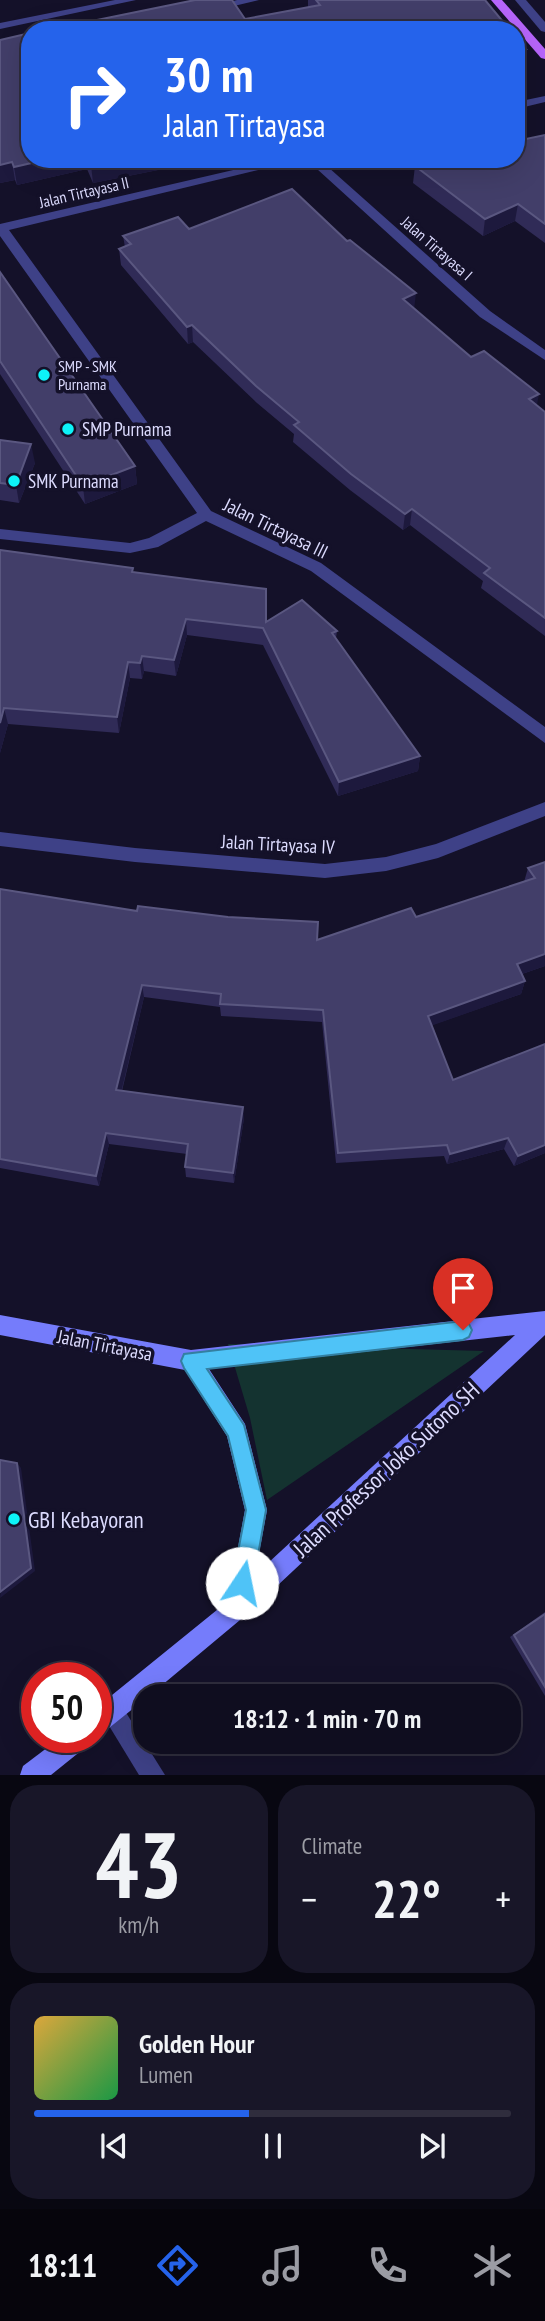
<!DOCTYPE html>
<html lang="en">
<head>
<meta charset="utf-8">
<style>
  body { margin:0; font-family:"PT Sans Narrow",sans-serif; background:#181628; color:#f1f3f6; height:100vh; display:flex; flex-direction:column; font-size:26px; white-space:nowrap }
  * { box-sizing:border-box; margin:0 }
  p { font-size:23px; color:#9b9ca4 }
  .icon { flex:none; width:38px; height:38px; fill:none; stroke:currentColor; stroke-width:2; stroke-linecap:round; stroke-linejoin:round }
  .map { position:relative; height:1775px; overflow:hidden }
  .drawer { display:flex; flex-direction:column; gap:10px; padding:10px; background:#080711; flex:1 }
  .drawer>* { flex:none }
  .banner { position:absolute; left:21px; top:21px; width:504px; height:147px; border-radius:28px; box-shadow:0 7px 28px #0002,0 0 0 2px #2f2d3d; background:#2563eb; color:#fff; overflow:hidden }
  .speed { position:absolute; left:21px; top:1662px; display:flex; gap:14px; font-size:35px; font-weight:700; text-align:center }
  .speed>* { display:grid; place-content:center; width:91px; height:91px; border-radius:50%; background:#0f0d1f; box-shadow:0 7px 28px #0002,0 0 0 2px #2f2d3d; line-height:1 }
  .speed .limit { border:10px solid #d22; background:#fff; color:#111 }
  .pin { position:absolute; display:grid; place-items:center; width:60px; height:60px; color:#fff; margin:-72px -30px; border-radius:50% 50% 50% 0; rotate:-45deg; box-shadow:0 0 7px #0007 }
  .pin .icon { rotate:45deg }
  .me { position:absolute; width:77px; margin:-38px; rotate:11deg; stroke-linejoin:round; filter:drop-shadow(0 0 5px #0008) }
  .turn { display:flex; align-items:center; gap:24px; height:147px; padding:0 28px; font-size:32px }
  .turn .icon { width:91px; height:91px; stroke-width:2.5 }
  .turn b { display:block; font-size:49px; line-height:60px }
  .big { font-size:52px; font-weight:700; line-height:1.1 }
  .drawer .widget { flex:1; display:flex; flex-direction:column; justify-content:center; gap:10px; min-width:0; padding:0 24px; border-radius:28px; background:#181628 }
  .drawer .dial { align-items:center; gap:0 }
  .dial b { font-size:91px; line-height:1 }
  .song { display:flex; align-items:center; gap:21px }
  .cover { width:84px; height:84px; border-radius:10px; background:linear-gradient(135deg,hsl(40 70% 55%),hsl(140 70% 35%)) }
  .played { height:7px; border-radius:4px; background:linear-gradient(90deg,#2563eb 45%,#2f2d3d 45%) }
  .keys { display:flex; justify-content:space-around; direction:ltr }
  .heat { display:flex; justify-content:space-between; align-items:center; font-size:38px; direction:ltr }
  .drawer .tiles { flex:1; display:grid; gap:10px; grid-template-columns:1fr 1fr }
  .widget:last-child { grid-column:span 2 }
  .trip { position:absolute; left:133px; top:1684px; width:388px; height:70px; border-radius:28px; background:#0f0d1f; box-shadow:0 7px 28px #0002,0 0 0 2px #2f2d3d; font-weight:700; line-height:70px; text-align:center }
  .tab-bar { display:flex; height:112px; justify-content:space-around; align-items:center; background:#06050c; color:#9b9ca4 }
  .tab-bar .icon { width:49px; height:49px }
  .tab-bar .active { color:#2563eb }
  .tab-bar b { font-size:32px; color:#f1f3f6 }
  .map>svg:first-child { display:block }
</style>
</head>
<body>
<div class="map">
<svg width="545" height="1775" viewBox="0 0 545 1775">
  <rect width="100%" height="100%" fill="#141129"/>
  <polygon fill="#143330" points="228,1344 484,1351 267,1500 250,1418"/>
  <g fill="none" stroke-linecap="round" stroke-linejoin="round">
    <g fill="#3e4187" fill-rule="evenodd">
      <polygon points="237,0 259,0 213,11 208,8"/>
      <polygon points="515,0 526,0 545,22 545,32 541,31"/>
    </g>
    <g fill="#3e4187" fill-rule="evenodd">
      <polygon points="115,0 136,0 0,29 0,23"/>
      <polygon points="545,96 545,102 516,109 516,102"/>
      <polygon points="281,159 304,159 9,230 211,511 321,563 545,727 545,743 311,571 206,521 158,547 130,553 0,539 0,529 130,543 149,538 197,513 0,236 0,224"/>
      <polygon points="306,159 319,159 490,311 545,350 545,360 480,317"/>
      <polygon points="545,802 545,816 438,858 386,871 325,878 135,862 0,846 0,832 135,848 325,864 386,857 436,844"/>
      <polygon points="112,1699 120,1703 165,1775 139,1775 100,1711 104,1703"/>
    </g>
    <g fill="#757cfb" fill-rule="evenodd">
      <path d="M545,1311V1335L246,1615L149,1696H145V1699L104,1732L96,1736V1708L228,1601L245,1510L227,1436L185,1370L0,1335V1315L191,1350ZM515,1335L255,1575L267,1510L245,1424L209,1369Z"/>
      <polygon points="60,1738 91,1738 87,1746 51,1775 20,1775 23,1766"/>
    </g>
    <polygon fill="#b765fb" fill-rule="evenodd" points="491,0 502,0 545,49 545,59 541,58"/>
  </g>
  <g fill="#302b57">
    <polygon points="308,0 485,0 245,19 308,7"/>
    <polygon points="0,40 30,159 157,159 158,170 93,183 87,169 17,185 15,180 0,183"/>
    <polygon points="545,135 545,243 515,221 483,236 413,183 415,166"/>
    <polygon points="189,229 414,309 471,357 545,412 545,636 481,588 483,581 410,525 403,530 350,490 293,442 294,434 257,403 193,342 188,344 121,265 119,249 125,247 123,236"/>
    <polygon points="0,272 135,466 137,484 85,504 0,374"/>
    <polygon points="0,440 35,463 19,503 0,500"/>
    <polygon points="0,550 133,568 133,572 266,622 337,631 336,638 420,756 418,771 338,796 263,645 187,635 176,676 144,671 142,679 130,678 119,733 8,724 0,753"/>
    <polygon points="545,862 545,966 522,974 525,981 521,994 432,1025 453,1080 545,1153 514,1166 504,1149 447,1164 444,1156 336,1163 322,1022 221,1016 220,1007 144,997 122,1091 244,1118 234,1183 186,1177 185,1167 187,1154 109,1144 99,1186 0,1168 0,889 317,940 416,917 524,882 528,868"/>
    <polygon points="545,1612 545,1696 510,1637"/>
  </g>
  <g fill="#1d193d">
    <polygon points="526,49 523,66 516,68 516,51"/>
    <polygon points="49,159 85,159 87,169 17,185 14,167"/>
    <polygon points="121,159 157,159 158,170 93,183 91,165"/>
    <polygon points="12,162 15,180 0,183 0,165"/>
    <polygon points="518,204 515,221 483,236 485,219"/>
    <polygon points="416,293 414,310 403,299"/>
    <polygon points="192,325 193,342 188,344 187,327"/>
    <polygon points="539,394 536,410 529,399"/>
    <polygon points="31,444 35,463 19,503 16,485"/>
    <polygon points="135,466 137,484 85,504 83,486"/>
    <polygon points="412,509 410,525 403,530 405,514"/>
    <polygon points="186,619 187,635 176,676 174,660"/>
    <polygon points="142,656 144,671 142,679 140,663"/>
    <polygon points="128,662 130,678 119,733 117,717"/>
    <polygon points="4,708 8,724 0,753 0,723"/>
    <polygon points="420,756 418,771 338,796 339,782"/>
    <polygon points="545,954 545,966 513,977 517,964"/>
    <polygon points="525,981 521,994 425,1028 428,1016"/>
    <polygon points="142,985 144,997 119,1101 116,1090"/>
    <polygon points="243,1107 244,1118 234,1183 233,1173"/>
    <polygon points="106,1133 109,1144 99,1186 96,1176"/>
    <polygon points="508,1138 504,1149 447,1164 450,1154"/>
    <polygon points="545,1145 545,1153 514,1166 518,1156"/>
    <polygon points="17,1463 21,1468 35,1571 0,1598"/>
  </g>
  <g fill="#423e69" stroke="#5a5780" stroke-width="2">
    <polygon points="195,0 232,0 245,19 320,5 316,0 485,0 510,30 48,30"/>
    <polygon points="30,33 30,159 49,159 14,167 12,162 0,165 0,40"/>
    <polygon points="516,38 526,49 516,51"/>
    <polygon points="545,135 545,224 518,204 485,219 415,166 429,159 516,159 516,141"/>
    <polygon points="88,159 121,159 91,165"/>
    <polygon points="292,189 347,241 350,240 416,293 403,299 471,357 484,351 539,394 529,399 545,412 545,618 484,573 490,568 412,509 405,514 351,474 294,425 299,422 256,386 192,325 187,327 119,249 131,244 123,236 178,217 189,229"/>
    <polygon points="0,272 135,466 83,486 0,361"/>
    <polygon points="0,440 31,444 16,485 0,483"/>
    <polygon points="0,550 133,568 132,572 266,589 266,622 302,600 337,631 332,633 420,756 339,782 263,628 186,619 174,660 142,656 140,663 128,662 117,717 4,708 0,723"/>
    <polygon points="545,862 545,954 517,964 525,981 428,1016 453,1080 545,1044 545,1145 518,1156 508,1138 450,1154 447,1145 338,1153 323,1010 220,1004 221,994 142,985 116,1090 243,1107 233,1173 185,1167 188,1144 106,1133 96,1176 0,1159 0,889 137,911 138,906 228,917 318,922 317,940 411,908 416,917 535,878 528,868"/>
    <polygon points="0,1460 17,1463 31,1568 0,1592"/>
    <polygon points="545,1614 545,1687 514,1635"/>
  </g>
  <polygon fill="#4fc3f7" stroke="#337fa1" stroke-width="2" points="463,1321 469,1324 472,1330 469,1337 463,1340 207,1369 244,1425 266,1510 253,1583 250,1590 242,1593 235,1590 232,1583 246,1510 228,1436 184,1368 181,1361 184,1354"/>
  <g fill="#0df3f8" stroke="#141129" stroke-width="2.5">
    <circle cx="44" cy="375" r="7"/>
    <circle cx="68" cy="429" r="7"/>
    <circle cx="14" cy="481" r="7"/>
    <circle cx="14" cy="1519" r="7"/>
  </g>
  <g text-anchor="middle" dominant-baseline="central" stroke-width="7" stroke-linejoin="round" paint-order="stroke">
    <g font-size="16" fill="#dcdbfe" stroke="#141129">
      <text transform="translate(84 192) rotate(-13)">Jalan Tirtayasa II</text>
      <text transform="translate(437 248) rotate(41)">Jalan Tirtayasa I</text>
    </g>
    <g font-size="16" fill="#dcdbfe" stroke="#141129" text-anchor="start">
      <text x="58" y="366">SMP - SMK<tspan x="58" dy="18">Purnama</tspan></text>
    </g>
    <g font-size="19" fill="#dcdbfe" stroke="#141129" text-anchor="start">
      <text x="82" y="429">SMP Purnama</text>
      <text x="28" y="481">SMK Purnama</text>
    </g>
    <g font-size="19" fill="#dcdbfe" stroke="#141129">
      <text transform="translate(276 528) rotate(26)">Jalan Tirtayasa III</text>
      <text transform="translate(278 844) rotate(3)">Jalan Tirtayasa IV</text>
      <text transform="translate(105 1345) rotate(11)">Jalan Tirtayasa</text>
    </g>
    <g font-size="23" fill="#dcdbfe" stroke="#141129">
      <text transform="translate(386 1469) rotate(-43)">Jalan Professor Joko Sutono SH</text>
    </g>
    <g font-size="23" fill="#dcdbfe" stroke="#141129" text-anchor="start">
      <text x="28" y="1519">GBI Kebayoran</text>
    </g>
  </g>
</svg>
<div class="speed"><div class="limit">50</div></div>
<div class="pin" style="left:463px;top:1330px;background:#d93025"><svg class="icon" aria-label="arrive" viewBox="0 0 24 24"><path d="M6 21V4h12l-3 4 3 4H6"/></svg></div>
<svg class="me" style="left:242px;top:1583px" viewBox="-20 -20 40 40"><circle r="19" fill="#fff"/><path d="M0-13L10 11 0 6-10 11z" fill="#4fc3f7"/></svg>
<div class="trip">18:12 · 1 min · 70 m</div>
<div class="banner">
<div class="turn"><svg class="icon" aria-label="right" viewBox="0 0 24 24"><path d="M7 20v-9h11M14 6l5 5-5 5"/></svg><div><b>30 m</b>Jalan Tirtayasa</div></div>
</div>
</div>
<section class="drawer">
<div class="tiles">
<div class="widget dial"><b>43</b><p>km/h</p></div>
<div class="widget"><p>Climate</p>
<div class="heat"><a>−</a><b class="big">22°</b><a>+</a></div>
</div>
<div class="widget">
<div class="song"><i class="cover"></i><div><b>Golden Hour</b><p>Lumen</p></div></div>
<div class="played"></div>
<div class="keys"><svg class="icon" aria-label="previous" viewBox="0 0 24 24"><path d="M18 5L8 12l10 7zM5 5v14"/></svg><svg class="icon" aria-label="pause" viewBox="0 0 24 24"><path d="M8 5v14M16 5v14"/></svg><svg class="icon" aria-label="next" viewBox="0 0 24 24"><path d="M6 5l10 7-10 7zM19 5v14"/></svg></div>
</div>
</div>
</section>
<nav class="tab-bar">
<b>18:11</b>
<svg class="icon active" aria-label="directions" viewBox="0 0 24 24"><path d="M12 3l9 9-9 9-9-9zM9 14v-3h6M13 9l2 2-2 2"/></svg>
<svg class="icon" aria-label="music" viewBox="0 0 24 24"><path d="M9 18V5l10-2v13"/><circle cx="6" cy="18" r="3"/><circle cx="16" cy="16" r="3"/></svg>
<svg class="icon" aria-label="phone" viewBox="0 0 24 24"><path d="M5 4h4l2 5-3 2q2 4 5 5l2-3 5 2v4C11 20 4 13 5 4z"/></svg>
<svg class="icon" aria-label="climate" viewBox="0 0 24 24"><path d="M12 3v18M4 7l16 10M4 17L20 7"/></svg>
</nav>
</body>
</html>
